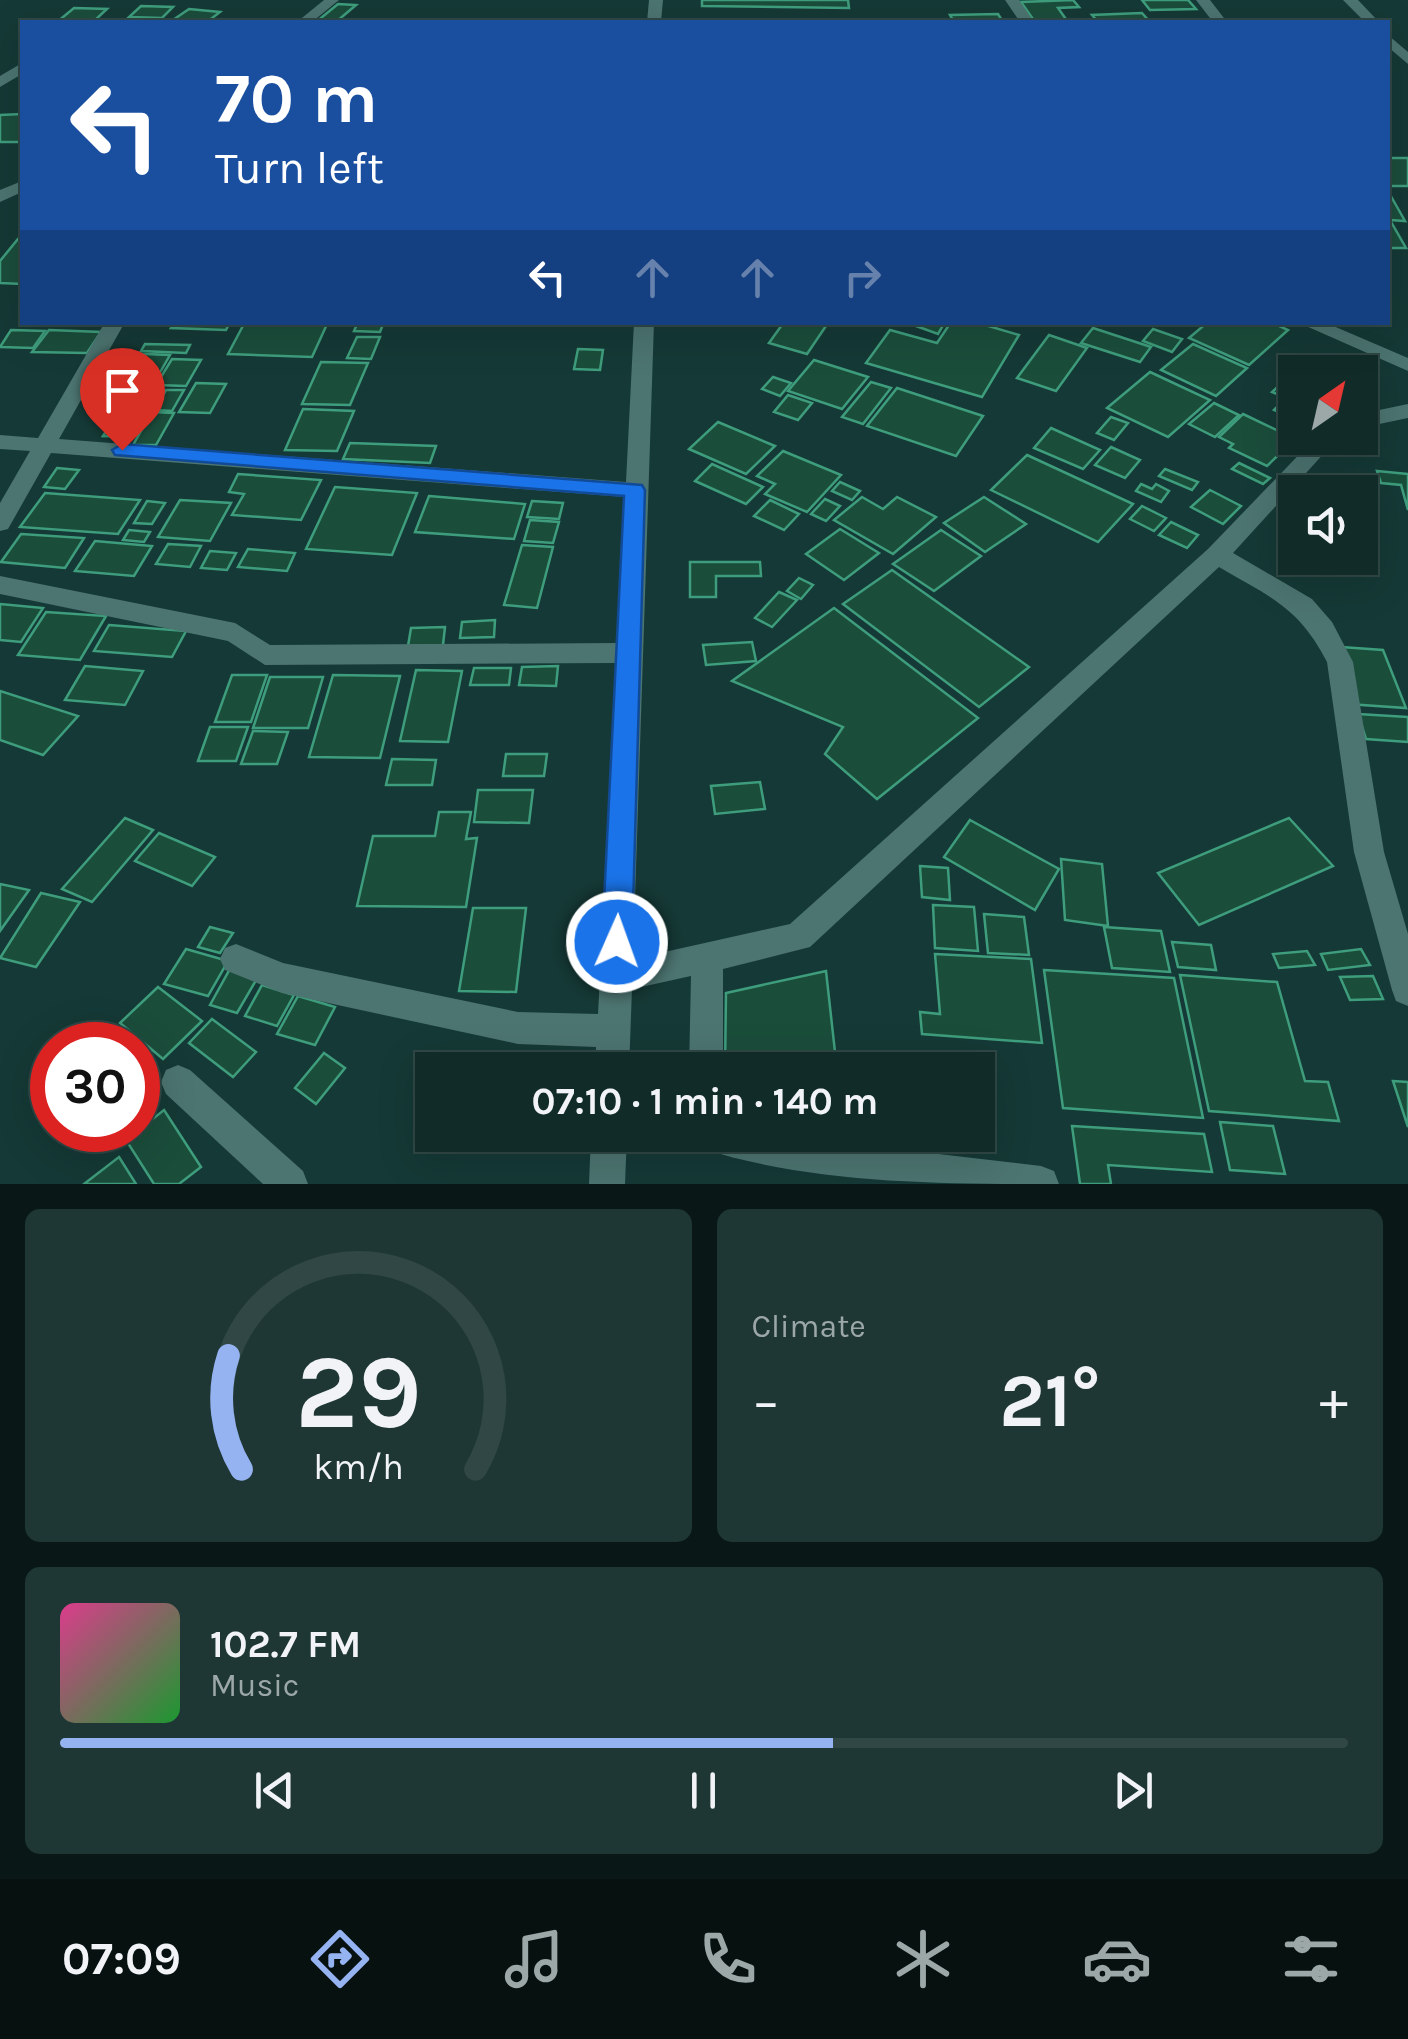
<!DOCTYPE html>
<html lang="en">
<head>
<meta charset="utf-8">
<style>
  body { margin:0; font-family:Karla,sans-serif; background:#1e3734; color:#f1f3f6; height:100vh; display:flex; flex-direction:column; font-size:38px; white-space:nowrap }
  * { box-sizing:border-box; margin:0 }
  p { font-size:32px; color:#9ca7a8 }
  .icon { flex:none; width:55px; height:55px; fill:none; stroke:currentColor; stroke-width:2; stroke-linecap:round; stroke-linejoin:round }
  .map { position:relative; height:1184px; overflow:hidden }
  .panel { display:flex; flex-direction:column; gap:25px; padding:25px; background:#091816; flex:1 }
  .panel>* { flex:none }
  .banner { position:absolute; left:20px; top:20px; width:1370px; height:305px; border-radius:0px; box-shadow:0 10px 40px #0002,0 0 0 2px #304745; background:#1a4fa0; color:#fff; overflow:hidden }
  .needle { width:65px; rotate:34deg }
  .tools { position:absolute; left:1278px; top:355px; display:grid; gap:20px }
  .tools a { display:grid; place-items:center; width:100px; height:100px; border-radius:0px; background:#102b28; box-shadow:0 10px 40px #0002,0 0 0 2px #304745; font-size:50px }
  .speed { position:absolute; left:30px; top:1022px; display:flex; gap:20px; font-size:50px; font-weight:700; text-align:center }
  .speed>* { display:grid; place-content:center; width:130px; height:130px; border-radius:50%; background:#102b28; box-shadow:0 10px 40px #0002,0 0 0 2px #304745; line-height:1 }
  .speed .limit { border:15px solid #d22; background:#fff; color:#111 }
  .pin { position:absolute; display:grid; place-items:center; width:85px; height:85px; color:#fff; margin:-102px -42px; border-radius:50% 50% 50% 0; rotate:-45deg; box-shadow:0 0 10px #0007 }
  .pin .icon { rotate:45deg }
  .me { position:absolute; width:110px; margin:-55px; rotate:2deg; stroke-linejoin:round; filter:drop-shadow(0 0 8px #0008) }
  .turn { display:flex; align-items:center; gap:35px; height:210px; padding:0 30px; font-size:45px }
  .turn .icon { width:130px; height:130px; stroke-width:2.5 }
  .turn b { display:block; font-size:70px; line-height:85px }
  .lanes { display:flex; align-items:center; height:95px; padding:0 30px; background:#0003; justify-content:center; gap:50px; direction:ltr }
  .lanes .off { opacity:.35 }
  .big { font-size:75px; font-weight:700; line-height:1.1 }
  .panel .tile { flex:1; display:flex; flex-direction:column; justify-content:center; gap:15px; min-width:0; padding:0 35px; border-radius:15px; background:#1e3734 }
  .panel .dial { align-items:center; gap:0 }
  .dial svg { height:260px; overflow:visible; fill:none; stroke:#304745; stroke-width:7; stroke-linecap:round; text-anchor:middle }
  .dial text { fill:#f1f3f6; stroke:none }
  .song { display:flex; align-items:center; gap:30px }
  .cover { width:120px; height:120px; border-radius:15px; background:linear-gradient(135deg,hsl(330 70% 55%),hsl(130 70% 35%)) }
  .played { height:10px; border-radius:5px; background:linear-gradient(90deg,#95b2f1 60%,#304745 60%) }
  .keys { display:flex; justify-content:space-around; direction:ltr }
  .heat { display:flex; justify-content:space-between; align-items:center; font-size:55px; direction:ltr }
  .panel .tiles { flex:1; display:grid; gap:25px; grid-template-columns:1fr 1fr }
  .tile:last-child { grid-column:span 2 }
  .trip { position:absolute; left:415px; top:1052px; width:580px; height:100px; border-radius:0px; background:#102b28; box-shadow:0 10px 40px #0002,0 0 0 2px #304745; font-weight:700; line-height:100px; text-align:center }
  .tab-bar { display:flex; height:160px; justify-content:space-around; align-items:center; background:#061110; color:#9ca7a8 }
  .tab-bar .icon { width:70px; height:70px }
  .tab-bar .selected { color:#95b2f1 }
  .tab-bar b { font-size:45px; color:#f1f3f6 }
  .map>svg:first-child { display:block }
</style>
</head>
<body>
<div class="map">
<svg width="1408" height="1184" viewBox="0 0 1408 1184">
  <rect width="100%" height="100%" fill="#153936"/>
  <g fill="#1b4d3b" stroke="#3e9d7c" stroke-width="2.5">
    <polygon points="702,0 848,0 849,8 702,6"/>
    <polygon points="1073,0 1079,7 1058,8 1068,22 1035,22 1021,2"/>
    <polygon points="1142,0 1188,0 1196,9 1150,10"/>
    <polygon points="338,4 356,5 336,22 316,22"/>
    <polygon points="141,6 173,7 162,18 129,17"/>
    <polygon points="74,8 107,9 93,22 57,22"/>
    <polygon points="189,9 220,12 207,22 170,22"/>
    <polygon points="1142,13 1150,22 1098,22 1092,15"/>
    <polygon points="998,14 1003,22 954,22 950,15"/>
    <polygon points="22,114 22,142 0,142 0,115"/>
    <rect x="1388" y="158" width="20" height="28"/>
    <polygon points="1388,191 1405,221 1390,220 1406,248 1388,248"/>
    <polygon points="18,239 22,240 22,284 0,283 0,261"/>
    <polygon points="175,322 230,322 226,330 171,328"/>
    <polygon points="245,322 328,322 312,357 228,354"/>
    <polygon points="358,322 384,322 380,332 354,331"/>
    <polygon points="784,322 827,322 828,323 807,354 769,343"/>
    <polygon points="905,322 945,322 938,334"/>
    <polygon points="951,322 975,322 1019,335 982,397 866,363 890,330 937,343"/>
    <polygon points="1208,322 1271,322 1288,330 1249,365 1189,338"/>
    <polygon points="1093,328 1151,347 1140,362 1081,343"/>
    <polygon points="1153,329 1182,339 1172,352 1143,341"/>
    <polygon points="11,330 45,331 33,348 0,347"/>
    <polygon points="49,330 101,332 87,353 32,352"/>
    <polygon points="1049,335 1087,348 1056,391 1017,378"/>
    <polygon points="357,337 380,337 371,359 347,358"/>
    <polygon points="145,344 190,345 186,353 141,351"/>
    <polygon points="1193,344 1247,368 1216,396 1161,370"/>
    <polygon points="578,349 603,350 600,370 574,369"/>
    <polygon points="118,353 170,355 155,381 123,380 112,397 90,396"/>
    <polygon points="172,359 201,360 186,386 156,385"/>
    <polygon points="814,360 868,377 842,409 788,391"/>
    <polygon points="321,362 368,363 350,405 302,404"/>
    <polygon points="1150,372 1210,400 1168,437 1107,408"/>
    <polygon points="773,377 791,383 780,396 762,389"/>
    <polygon points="1284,381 1295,386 1293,401 1272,392"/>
    <polygon points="871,382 891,388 863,424 842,417"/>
    <polygon points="196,383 226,384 210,413 179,412"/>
    <polygon points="897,388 983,416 956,456 867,426"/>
    <polygon points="166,390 184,390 172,411 154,410"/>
    <polygon points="788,395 812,403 798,420 774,412"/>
    <polygon points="1283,401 1295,406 1295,420 1274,410"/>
    <polygon points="124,403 150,404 143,416 116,415"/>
    <polygon points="1214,403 1239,415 1215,437 1189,424"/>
    <polygon points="303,409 354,411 337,451 285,450"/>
    <polygon points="152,412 174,413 156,445 133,445"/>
    <polygon points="1243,414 1295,439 1267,466 1229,448 1233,444 1219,437"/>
    <polygon points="1111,417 1128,423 1114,440 1097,433"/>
    <polygon points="114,419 138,420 128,437 103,436"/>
    <polygon points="718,422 775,446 746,474 689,449"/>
    <polygon points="1051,428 1100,450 1083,469 1034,448"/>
    <polygon points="350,443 436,446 430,463 343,459"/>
    <polygon points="1111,447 1140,460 1125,478 1095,465"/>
    <polygon points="783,451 841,475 807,512 765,494 775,484 757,476"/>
    <polygon points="1027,455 1133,504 1098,542 991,490"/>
    <polygon points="1239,463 1270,478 1263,484 1232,469"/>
    <polygon points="712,464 763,487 746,504 695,481"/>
    <polygon points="57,468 79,470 65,489 44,487"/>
    <polygon points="1165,469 1198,482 1192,490 1159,476"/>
    <polygon points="1377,471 1408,474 1408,510 1401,485 1381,483"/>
    <polygon points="238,474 321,480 301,520 232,515 244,494 229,492"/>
    <polygon points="840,482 860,491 852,500 832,491"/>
    <polygon points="1141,484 1152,489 1156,484 1169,491 1161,502 1136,491"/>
    <polygon points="335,487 417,493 392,555 306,549"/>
    <polygon points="1210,490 1241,506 1223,524 1191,507"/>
    <polygon points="45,493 140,500 118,534 20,527"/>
    <polygon points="429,496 525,504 514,539 415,532"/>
    <polygon points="862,497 883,509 897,497 936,517 893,554 834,520"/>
    <polygon points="984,497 1026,524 985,552 944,523"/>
    <polygon points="825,499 840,506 826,521 811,514"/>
    <polygon points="180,500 231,503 210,541 158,537"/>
    <polygon points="770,500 799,514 784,530 754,516"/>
    <polygon points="147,501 165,503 152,524 134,523"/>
    <polygon points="532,501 563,503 559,519 527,517"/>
    <polygon points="1142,506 1166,518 1154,531 1130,519"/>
    <polygon points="530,520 559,522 553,543 524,541"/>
    <polygon points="1171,522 1198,535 1187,548 1159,535"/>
    <polygon points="840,529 879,553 844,580 806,554"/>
    <polygon points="129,530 150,532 144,542 123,540"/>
    <polygon points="941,530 981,556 934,591 893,564"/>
    <polygon points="21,534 84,538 65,568 1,562"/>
    <polygon points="95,541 152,546 134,576 75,571"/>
    <polygon points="168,544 201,546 190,567 156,564"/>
    <polygon points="522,545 553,547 537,608 504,605"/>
    <polygon points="248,549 295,553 287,571 238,567"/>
    <polygon points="210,551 236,553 227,570 201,568"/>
    <polygon points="690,562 760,562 761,576 716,576 716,597 690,597"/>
    <polygon points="892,570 1029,667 979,707 843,604"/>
    <polygon points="799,578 813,585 801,599 787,591"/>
    <polygon points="779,592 797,600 772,627 755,618"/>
    <polygon points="0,604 43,608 21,642 0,640"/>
    <polygon points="834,608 978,718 877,799 825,754 843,727 732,681"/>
    <polygon points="46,612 106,616 80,660 18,655"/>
    <polygon points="495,620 494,637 460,638 462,622"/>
    <polygon points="109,625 186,631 172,657 94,651"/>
    <polygon points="445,627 443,645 408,646 411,628"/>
    <polygon points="752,642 756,661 706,665 703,645"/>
    <polygon points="1327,646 1383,650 1406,708 1348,704"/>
    <polygon points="85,666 143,671 125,705 65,700"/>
    <polygon points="558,666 556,686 519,685 522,667"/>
    <polygon points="474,668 511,668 509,685 470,685"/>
    <polygon points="416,670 462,671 448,742 400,741"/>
    <polygon points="232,675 267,675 251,722 215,722"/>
    <polygon points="333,675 400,676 380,758 309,757"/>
    <polygon points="270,677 323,677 308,728 253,728"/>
    <polygon points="0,691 78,716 43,755 0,740"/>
    <polygon points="1358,714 1408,717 1408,742 1366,739"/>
    <polygon points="210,727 248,727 236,761 198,761"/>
    <polygon points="253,731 288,732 277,764 241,764"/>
    <polygon points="506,754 547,754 544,776 503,776"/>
    <polygon points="392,759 436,760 432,785 386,785"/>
    <polygon points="760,782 765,809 715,814 711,786"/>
    <polygon points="478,790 533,790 529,823 474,822"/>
    <polygon points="439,812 471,812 466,839 477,838 466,907 357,906 373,836 435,836"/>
    <polygon points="125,818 153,830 92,902 62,889"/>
    <polygon points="1289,818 1333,866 1199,925 1158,873"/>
    <polygon points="970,820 1059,869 1035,910 944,857"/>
    <polygon points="159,833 215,857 192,886 135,861"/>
    <polygon points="1061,859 1102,864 1108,926 1065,920"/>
    <polygon points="920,866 948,868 950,900 922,897"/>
    <polygon points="0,884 29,890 0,931"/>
    <polygon points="41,893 80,902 36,967 0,958"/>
    <polygon points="933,905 974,907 978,951 935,948"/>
    <polygon points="473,908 526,908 516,992 459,991"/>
    <polygon points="984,914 1024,917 1029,955 988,953"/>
    <polygon points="210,927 233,933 220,953 198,947"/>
    <polygon points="1104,927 1161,931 1170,972 1112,968"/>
    <polygon points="1172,942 1211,945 1216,970 1178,967"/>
    <polygon points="186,949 228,961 208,996 164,984"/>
    <polygon points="1361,949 1370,965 1328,970 1321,954"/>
    <polygon points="1307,951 1315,965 1279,968 1273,954"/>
    <polygon points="935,954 1031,959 1042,1043 922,1034 920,1012 940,1014"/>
    <polygon points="231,967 259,975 237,1013 210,1005"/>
    <polygon points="1044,970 1174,978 1203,1118 1063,1108"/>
    <polygon points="826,971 837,1070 725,1070 726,993"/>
    <polygon points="1180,975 1277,982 1305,1081 1328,1082 1339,1121 1209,1111"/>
    <polygon points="1373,976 1383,999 1350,1000 1340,977"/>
    <polygon points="262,985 294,995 277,1026 245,1016"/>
    <polygon points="158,987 202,1021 163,1059 120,1023"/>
    <polygon points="298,996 335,1007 315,1045 277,1034"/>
    <polygon points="212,1019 256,1052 233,1077 189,1043"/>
    <polygon points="324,1053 345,1068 316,1104 295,1088"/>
    <polygon points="1393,1081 1408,1082 1408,1127"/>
    <polygon points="164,1110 201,1167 179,1184 154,1184 126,1140"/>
    <polygon points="1220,1122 1273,1126 1285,1174 1230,1170"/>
    <polygon points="1072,1126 1204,1134 1212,1172 1108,1165 1111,1184 1080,1184"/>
    <polygon points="119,1157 136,1184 84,1184"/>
  </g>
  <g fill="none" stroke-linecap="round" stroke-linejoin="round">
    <g fill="#4c7470" fill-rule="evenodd">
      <polygon points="324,0 339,0 312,22 297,22"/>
      <polygon points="649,0 663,0 661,22 647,22"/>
      <polygon points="1005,0 1019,0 1034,22 1020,22"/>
      <polygon points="1196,0 1210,0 1227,22 1213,22"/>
      <polygon points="1343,0 1358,0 1379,22 1365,22"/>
      <polygon points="1388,35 1408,52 1408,64 1388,47"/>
      <polygon points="22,63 22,74 0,87 0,76"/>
      <polygon points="22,181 22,192 0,202 0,190"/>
      <path d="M105,322H125L59,439L626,482L634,322H654L633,959L790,924L1208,549L1315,438H1338L1233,553L1312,599L1332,622L1353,662L1384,852L1408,934V1006L1396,1001L1392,990L1354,852L1327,662C1299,607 1270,597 1219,567L810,947L723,969V1070H689L691,976L632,989L629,1070H595L596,1047L518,1044L282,993L225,970L220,959L225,948L236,944L283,963L518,1012L598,1014L616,663L265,665L228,641L0,594V576L235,623L270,645L617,643L625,497L51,453L8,529L0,531V503L30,451L0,449V435L38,438Z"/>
      <polygon points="1297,322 1324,322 1408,358 1408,371"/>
      <polygon points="1408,404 1408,418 1360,428 1360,414"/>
      <polygon points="178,1065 190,1070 303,1171 308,1184 263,1184 166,1094 161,1082 166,1070"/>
      <polygon points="591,1135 627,1135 625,1184 589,1184"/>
      <path d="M696,1135H775L1041,1166L1054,1171L1059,1184C942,1184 810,1184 701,1148Z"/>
    </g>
  </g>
  <polygon fill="#1a73e8" stroke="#114b97" stroke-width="2.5" points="122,444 642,485 645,490 632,942 627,951 617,955 607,951 602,942 624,496 115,455 112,450"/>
</svg>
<div class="tools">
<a><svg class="needle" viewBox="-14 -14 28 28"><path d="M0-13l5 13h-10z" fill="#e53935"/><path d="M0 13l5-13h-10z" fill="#9ca7a8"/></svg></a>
<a><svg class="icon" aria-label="sound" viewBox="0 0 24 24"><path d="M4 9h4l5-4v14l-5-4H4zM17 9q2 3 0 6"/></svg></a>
</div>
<div class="speed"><div class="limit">30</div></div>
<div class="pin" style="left:122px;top:450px;background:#d93025"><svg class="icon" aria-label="arrive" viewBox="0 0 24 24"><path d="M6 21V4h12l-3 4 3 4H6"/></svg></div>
<svg class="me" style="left:617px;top:942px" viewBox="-20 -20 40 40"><circle r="17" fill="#1a73e8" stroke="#fff" stroke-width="3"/><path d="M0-11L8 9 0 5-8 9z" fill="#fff"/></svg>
<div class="trip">07:10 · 1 min · 140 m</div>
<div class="banner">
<div class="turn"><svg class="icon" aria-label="left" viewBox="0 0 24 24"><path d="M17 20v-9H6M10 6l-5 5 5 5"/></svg><div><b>70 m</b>Turn left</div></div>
<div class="lanes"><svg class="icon" aria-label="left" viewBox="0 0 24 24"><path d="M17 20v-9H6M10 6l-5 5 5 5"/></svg><svg class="icon off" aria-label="ahead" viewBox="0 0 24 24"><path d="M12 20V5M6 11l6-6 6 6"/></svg><svg class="icon off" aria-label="ahead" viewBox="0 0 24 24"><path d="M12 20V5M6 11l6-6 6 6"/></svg><svg class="icon off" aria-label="right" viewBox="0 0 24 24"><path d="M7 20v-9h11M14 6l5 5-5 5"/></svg></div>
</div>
</div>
<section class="panel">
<div class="tiles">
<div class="tile dial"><svg viewBox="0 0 100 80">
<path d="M14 69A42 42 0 1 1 86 69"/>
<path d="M14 69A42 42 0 0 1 10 34" stroke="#95b2f1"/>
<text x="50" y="56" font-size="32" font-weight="700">29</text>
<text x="50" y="72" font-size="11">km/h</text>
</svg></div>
<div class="tile"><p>Climate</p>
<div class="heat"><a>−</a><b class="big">21°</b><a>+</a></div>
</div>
<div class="tile">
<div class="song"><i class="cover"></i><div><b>102.7 FM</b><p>Music</p></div></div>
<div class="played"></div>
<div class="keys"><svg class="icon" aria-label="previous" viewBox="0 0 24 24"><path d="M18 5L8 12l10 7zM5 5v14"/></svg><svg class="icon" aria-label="pause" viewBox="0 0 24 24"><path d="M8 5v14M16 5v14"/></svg><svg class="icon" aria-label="next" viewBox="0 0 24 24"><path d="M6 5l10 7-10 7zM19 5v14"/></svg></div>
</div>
</div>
</section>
<nav class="tab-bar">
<b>07:09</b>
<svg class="icon selected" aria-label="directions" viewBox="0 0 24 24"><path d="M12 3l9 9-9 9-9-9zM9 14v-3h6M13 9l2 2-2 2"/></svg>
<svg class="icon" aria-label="music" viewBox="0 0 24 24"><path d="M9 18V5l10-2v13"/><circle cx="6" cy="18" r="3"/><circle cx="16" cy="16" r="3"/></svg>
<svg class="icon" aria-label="phone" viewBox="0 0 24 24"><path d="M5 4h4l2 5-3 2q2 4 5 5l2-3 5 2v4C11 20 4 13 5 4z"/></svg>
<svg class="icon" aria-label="climate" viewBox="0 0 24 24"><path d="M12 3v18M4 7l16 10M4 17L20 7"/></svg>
<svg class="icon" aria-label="car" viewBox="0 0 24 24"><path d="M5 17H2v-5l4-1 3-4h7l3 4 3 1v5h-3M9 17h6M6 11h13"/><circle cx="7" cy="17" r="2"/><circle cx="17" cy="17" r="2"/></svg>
<svg class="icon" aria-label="filters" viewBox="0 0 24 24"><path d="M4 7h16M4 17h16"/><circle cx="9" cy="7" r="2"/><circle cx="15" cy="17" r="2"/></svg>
</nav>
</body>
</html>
